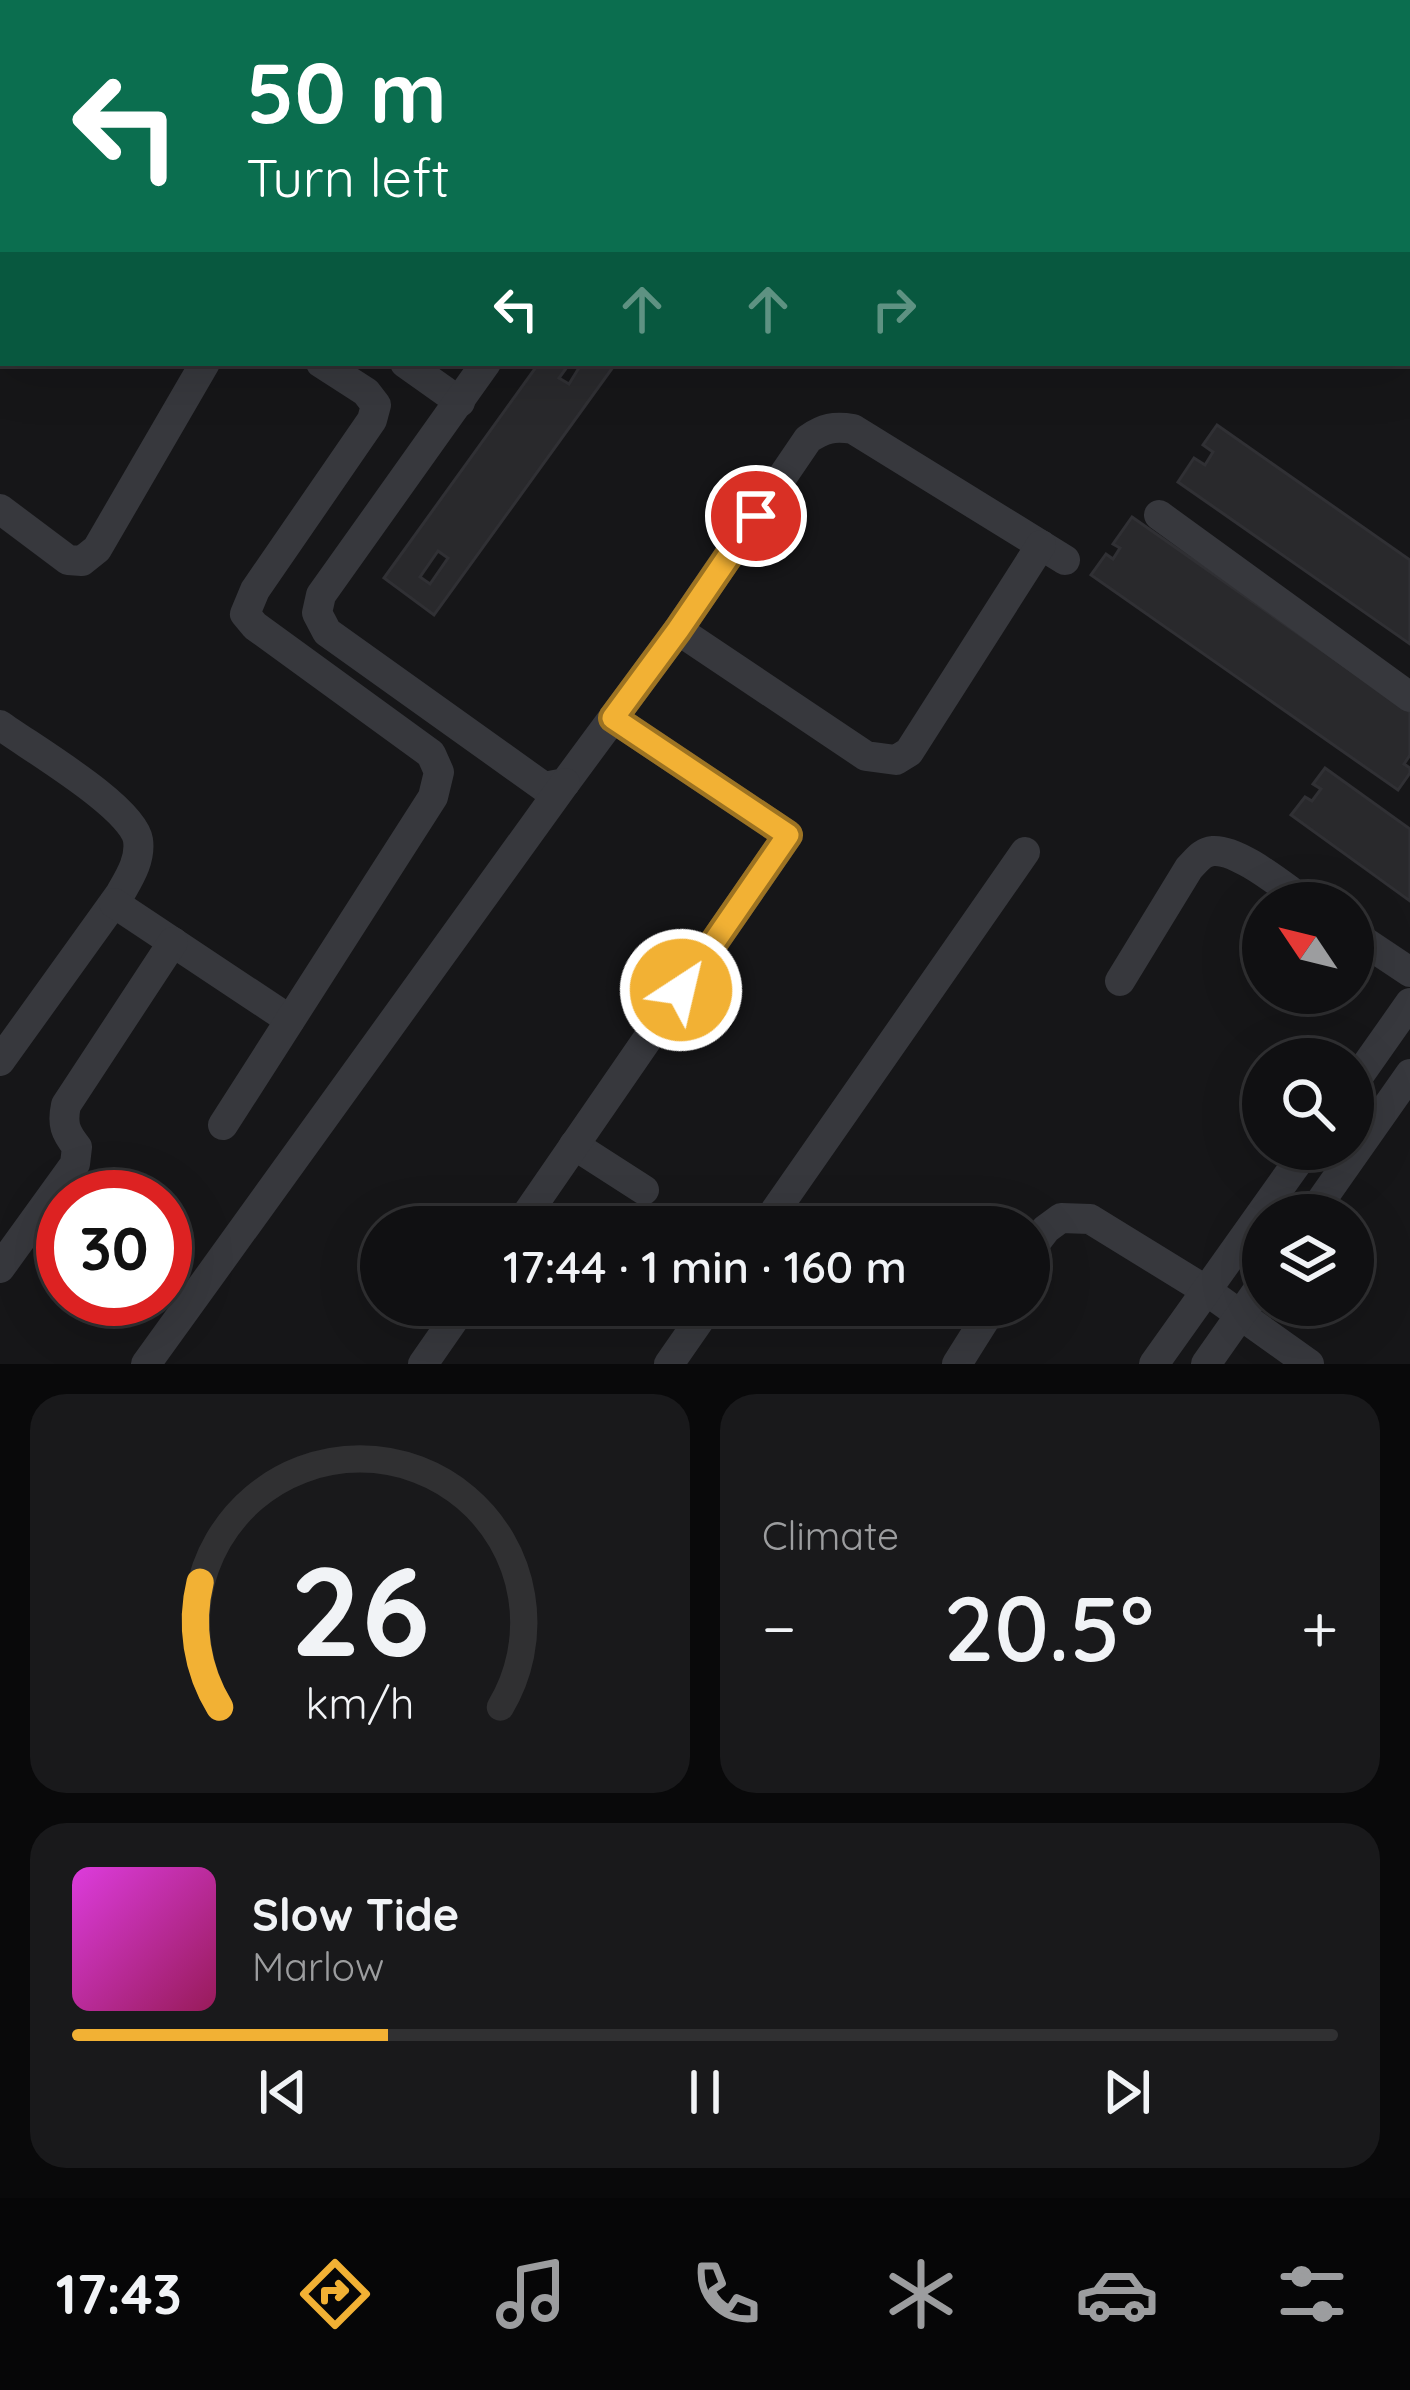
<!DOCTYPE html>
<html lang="en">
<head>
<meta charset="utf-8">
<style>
  body { margin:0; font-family:Quicksand,sans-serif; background:#19191b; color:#f1f3f6; height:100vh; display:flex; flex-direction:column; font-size:45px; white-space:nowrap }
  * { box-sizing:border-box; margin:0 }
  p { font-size:39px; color:#9c9d9f }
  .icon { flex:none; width:66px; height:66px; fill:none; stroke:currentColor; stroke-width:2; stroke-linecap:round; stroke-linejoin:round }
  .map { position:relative; height:1364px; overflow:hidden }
  .panel { display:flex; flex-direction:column; gap:30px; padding:30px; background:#09090a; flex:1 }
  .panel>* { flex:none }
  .banner { position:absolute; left:0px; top:0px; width:1410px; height:366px; box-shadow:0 12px 48px #0002,0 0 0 3px #303032; background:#0b6e4f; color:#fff; overflow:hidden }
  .needle { width:78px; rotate:305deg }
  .controls { position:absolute; left:1242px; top:882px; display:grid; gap:24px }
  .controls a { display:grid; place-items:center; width:132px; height:132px; border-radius:50%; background:#101012; box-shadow:0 12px 48px #0002,0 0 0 3px #303032; font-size:60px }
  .speed { position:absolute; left:36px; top:1170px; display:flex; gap:24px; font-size:60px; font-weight:700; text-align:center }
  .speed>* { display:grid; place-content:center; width:156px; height:156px; border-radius:50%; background:#101012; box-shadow:0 12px 48px #0002,0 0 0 3px #303032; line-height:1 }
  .speed .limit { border:18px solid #d22; background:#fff; color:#111 }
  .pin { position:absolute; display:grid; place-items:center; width:102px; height:102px; color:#fff; margin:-51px; border:6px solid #fff; border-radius:50%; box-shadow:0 3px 12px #0007 }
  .me { position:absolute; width:132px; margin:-66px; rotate:35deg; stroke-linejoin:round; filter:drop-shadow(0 0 9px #0008) }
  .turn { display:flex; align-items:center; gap:42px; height:252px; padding:0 48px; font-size:54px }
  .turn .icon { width:156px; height:156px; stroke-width:2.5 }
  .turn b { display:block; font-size:84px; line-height:102px }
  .lanes { display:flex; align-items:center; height:114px; padding:0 48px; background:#0003; justify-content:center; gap:60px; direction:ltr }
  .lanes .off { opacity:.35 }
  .big { font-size:90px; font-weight:600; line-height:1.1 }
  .panel .tile { flex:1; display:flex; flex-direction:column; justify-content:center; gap:18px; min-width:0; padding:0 42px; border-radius:36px; background:#19191b }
  .panel .dial { align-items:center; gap:0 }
  .dial svg { height:312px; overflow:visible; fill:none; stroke:#303032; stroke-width:7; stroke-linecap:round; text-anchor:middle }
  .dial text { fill:#f1f3f6; stroke:none }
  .song { display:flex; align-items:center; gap:36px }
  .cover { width:144px; height:144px; border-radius:18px; background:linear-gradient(135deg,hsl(300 70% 55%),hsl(330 70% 35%)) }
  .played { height:12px; border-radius:6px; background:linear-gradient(90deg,#f2b134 25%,#303032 25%) }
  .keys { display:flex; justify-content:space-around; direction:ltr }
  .heat { display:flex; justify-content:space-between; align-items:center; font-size:66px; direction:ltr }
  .panel .tiles { flex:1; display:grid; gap:30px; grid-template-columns:1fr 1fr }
  .tile:last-child { grid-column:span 2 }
  .trip { position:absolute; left:360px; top:1206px; width:690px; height:120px; border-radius:60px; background:#101012; box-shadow:0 12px 48px #0002,0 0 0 3px #303032; font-weight:600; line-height:120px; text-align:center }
  .menu { display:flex; height:192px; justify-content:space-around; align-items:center; background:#060607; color:#9c9d9f }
  .menu .icon { width:84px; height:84px }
  .menu .on { color:#f2b134 }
  .menu b { font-size:54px; color:#f1f3f6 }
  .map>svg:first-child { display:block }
</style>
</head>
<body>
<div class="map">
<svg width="1410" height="1364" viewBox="0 0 1410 1364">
  <rect width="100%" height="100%" fill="#161618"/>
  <g fill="#29292c" stroke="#303034" stroke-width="3" fill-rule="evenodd">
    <path d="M539,363H570L559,378L569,384L582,363H616L434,615L384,578ZM438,551L448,558L430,584L420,577Z"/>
    <polygon points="1217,425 1410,560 1410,644 1178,482 1194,458 1205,465 1213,452 1203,445"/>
    <polygon points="1132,517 1410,712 1410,755 1404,764 1410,768 1410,773 1398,790 1091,575 1106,554 1113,559 1120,548 1113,544"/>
    <polygon points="1325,768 1410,829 1410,901 1291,815 1305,797 1312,801 1321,789 1313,784"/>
  </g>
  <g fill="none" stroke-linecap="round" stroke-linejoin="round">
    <g stroke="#37383d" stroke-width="30">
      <polyline points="311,0 315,3"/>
      <polyline points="21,3 22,0"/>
      <polyline points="733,3 735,0"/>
      <polyline points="0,123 3,118"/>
      <polyline points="405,363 460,402"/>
      <path d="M486,363L321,595L317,613L327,632L544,787L565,783L678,630L808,439C824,428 834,426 853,429L1065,560"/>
      <polyline points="0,509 68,560 82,561 97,549 205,363"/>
      <polyline points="1159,515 1410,697"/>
      <polyline points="678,630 866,756 896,760 909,752 1041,545"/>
      <path d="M0,725C30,747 133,807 138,840C141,860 129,878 120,894L0,1061"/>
      <polyline points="114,903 290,1020"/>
      <polyline points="1353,934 1410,972"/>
      <path d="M1120,981L1189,868C1197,860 1202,852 1213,851C1239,849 1285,888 1307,903"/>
      <polyline points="1353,1084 1410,1003"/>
      <polyline points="223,1125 433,797 439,772 431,754 255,626 245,614 255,590 372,420 376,405 366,392 321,363"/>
      <polyline points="574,1145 644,1190"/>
      <polyline points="1311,1215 1410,1074"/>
      <polyline points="518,1227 788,835 613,718"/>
      <polyline points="764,1227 1025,852"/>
      <polyline points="1029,1251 1046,1229 1061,1218 1090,1219 1207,1291 1309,1364"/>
      <path d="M0,1268L75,1164L77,1147C65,1132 62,1124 66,1105L173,942"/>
      <polyline points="146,1364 565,783"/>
      <polyline points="423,1364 464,1305"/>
      <polyline points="669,1364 710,1305"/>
      <polyline points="957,1364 994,1305"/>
      <polyline points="1154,1364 1307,1149"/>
      <polyline points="1206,1364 1263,1283"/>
    </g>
  </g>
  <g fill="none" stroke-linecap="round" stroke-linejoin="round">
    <g stroke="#9d7322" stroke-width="30">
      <polyline id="route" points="681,990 788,835 613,718 678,630 756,516"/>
    </g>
    <use href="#route" stroke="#f2b134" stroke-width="21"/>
  </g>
</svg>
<div class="controls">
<a><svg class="needle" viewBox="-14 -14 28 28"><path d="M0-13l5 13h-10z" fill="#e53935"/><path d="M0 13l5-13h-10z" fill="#9c9d9f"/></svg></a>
<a><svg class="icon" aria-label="search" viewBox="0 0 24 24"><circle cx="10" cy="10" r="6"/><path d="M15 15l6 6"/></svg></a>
<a><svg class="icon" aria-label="layers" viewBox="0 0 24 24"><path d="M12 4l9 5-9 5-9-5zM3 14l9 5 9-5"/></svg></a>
</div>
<div class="speed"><div class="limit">30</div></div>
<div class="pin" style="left:756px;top:516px;background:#d93025"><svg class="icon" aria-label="arrive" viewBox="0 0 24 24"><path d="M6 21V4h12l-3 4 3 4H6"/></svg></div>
<svg class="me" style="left:681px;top:990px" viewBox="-20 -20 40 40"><circle r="17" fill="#f2b134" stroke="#fff" stroke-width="3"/><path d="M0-11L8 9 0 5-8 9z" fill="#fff"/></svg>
<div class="trip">17:44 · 1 min · 160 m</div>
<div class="banner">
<div class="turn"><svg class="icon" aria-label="left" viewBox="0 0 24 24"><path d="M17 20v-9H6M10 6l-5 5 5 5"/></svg><div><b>50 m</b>Turn left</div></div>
<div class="lanes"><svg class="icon" aria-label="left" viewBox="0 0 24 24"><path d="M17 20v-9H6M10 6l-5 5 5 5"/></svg><svg class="icon off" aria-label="ahead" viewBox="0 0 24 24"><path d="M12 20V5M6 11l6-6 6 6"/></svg><svg class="icon off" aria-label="ahead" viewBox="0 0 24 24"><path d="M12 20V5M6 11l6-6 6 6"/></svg><svg class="icon off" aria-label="right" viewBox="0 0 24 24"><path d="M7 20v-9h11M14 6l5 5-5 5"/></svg></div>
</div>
</div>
<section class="panel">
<div class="tiles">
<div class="tile dial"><svg viewBox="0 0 100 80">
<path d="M14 69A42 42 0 1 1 86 69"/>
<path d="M14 69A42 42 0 0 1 9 37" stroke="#f2b134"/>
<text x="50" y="56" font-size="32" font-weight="700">26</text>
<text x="50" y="72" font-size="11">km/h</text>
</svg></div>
<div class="tile"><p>Climate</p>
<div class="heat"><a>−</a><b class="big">20.5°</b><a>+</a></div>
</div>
<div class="tile">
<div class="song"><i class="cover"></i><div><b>Slow Tide</b><p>Marlow</p></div></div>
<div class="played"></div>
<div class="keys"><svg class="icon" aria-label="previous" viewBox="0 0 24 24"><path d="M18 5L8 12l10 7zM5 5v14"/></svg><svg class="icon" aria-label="pause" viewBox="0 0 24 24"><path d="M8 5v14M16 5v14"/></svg><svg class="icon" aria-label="next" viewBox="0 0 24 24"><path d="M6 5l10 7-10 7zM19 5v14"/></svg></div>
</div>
</div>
</section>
<nav class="menu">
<b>17:43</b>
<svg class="icon on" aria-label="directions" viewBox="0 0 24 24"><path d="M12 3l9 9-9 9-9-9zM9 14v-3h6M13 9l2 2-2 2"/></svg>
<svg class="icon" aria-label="music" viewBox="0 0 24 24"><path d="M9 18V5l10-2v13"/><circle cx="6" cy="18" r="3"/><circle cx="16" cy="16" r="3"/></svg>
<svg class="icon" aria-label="phone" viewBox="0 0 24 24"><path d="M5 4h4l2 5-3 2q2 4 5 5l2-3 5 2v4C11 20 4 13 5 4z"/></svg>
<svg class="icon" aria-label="climate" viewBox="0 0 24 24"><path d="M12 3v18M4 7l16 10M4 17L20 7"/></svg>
<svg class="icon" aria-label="car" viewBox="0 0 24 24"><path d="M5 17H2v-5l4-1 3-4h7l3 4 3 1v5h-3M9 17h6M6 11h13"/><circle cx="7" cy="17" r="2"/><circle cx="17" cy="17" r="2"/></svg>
<svg class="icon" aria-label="filters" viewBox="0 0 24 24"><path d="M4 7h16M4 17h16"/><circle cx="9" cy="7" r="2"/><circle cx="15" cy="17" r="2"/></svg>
</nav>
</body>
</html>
